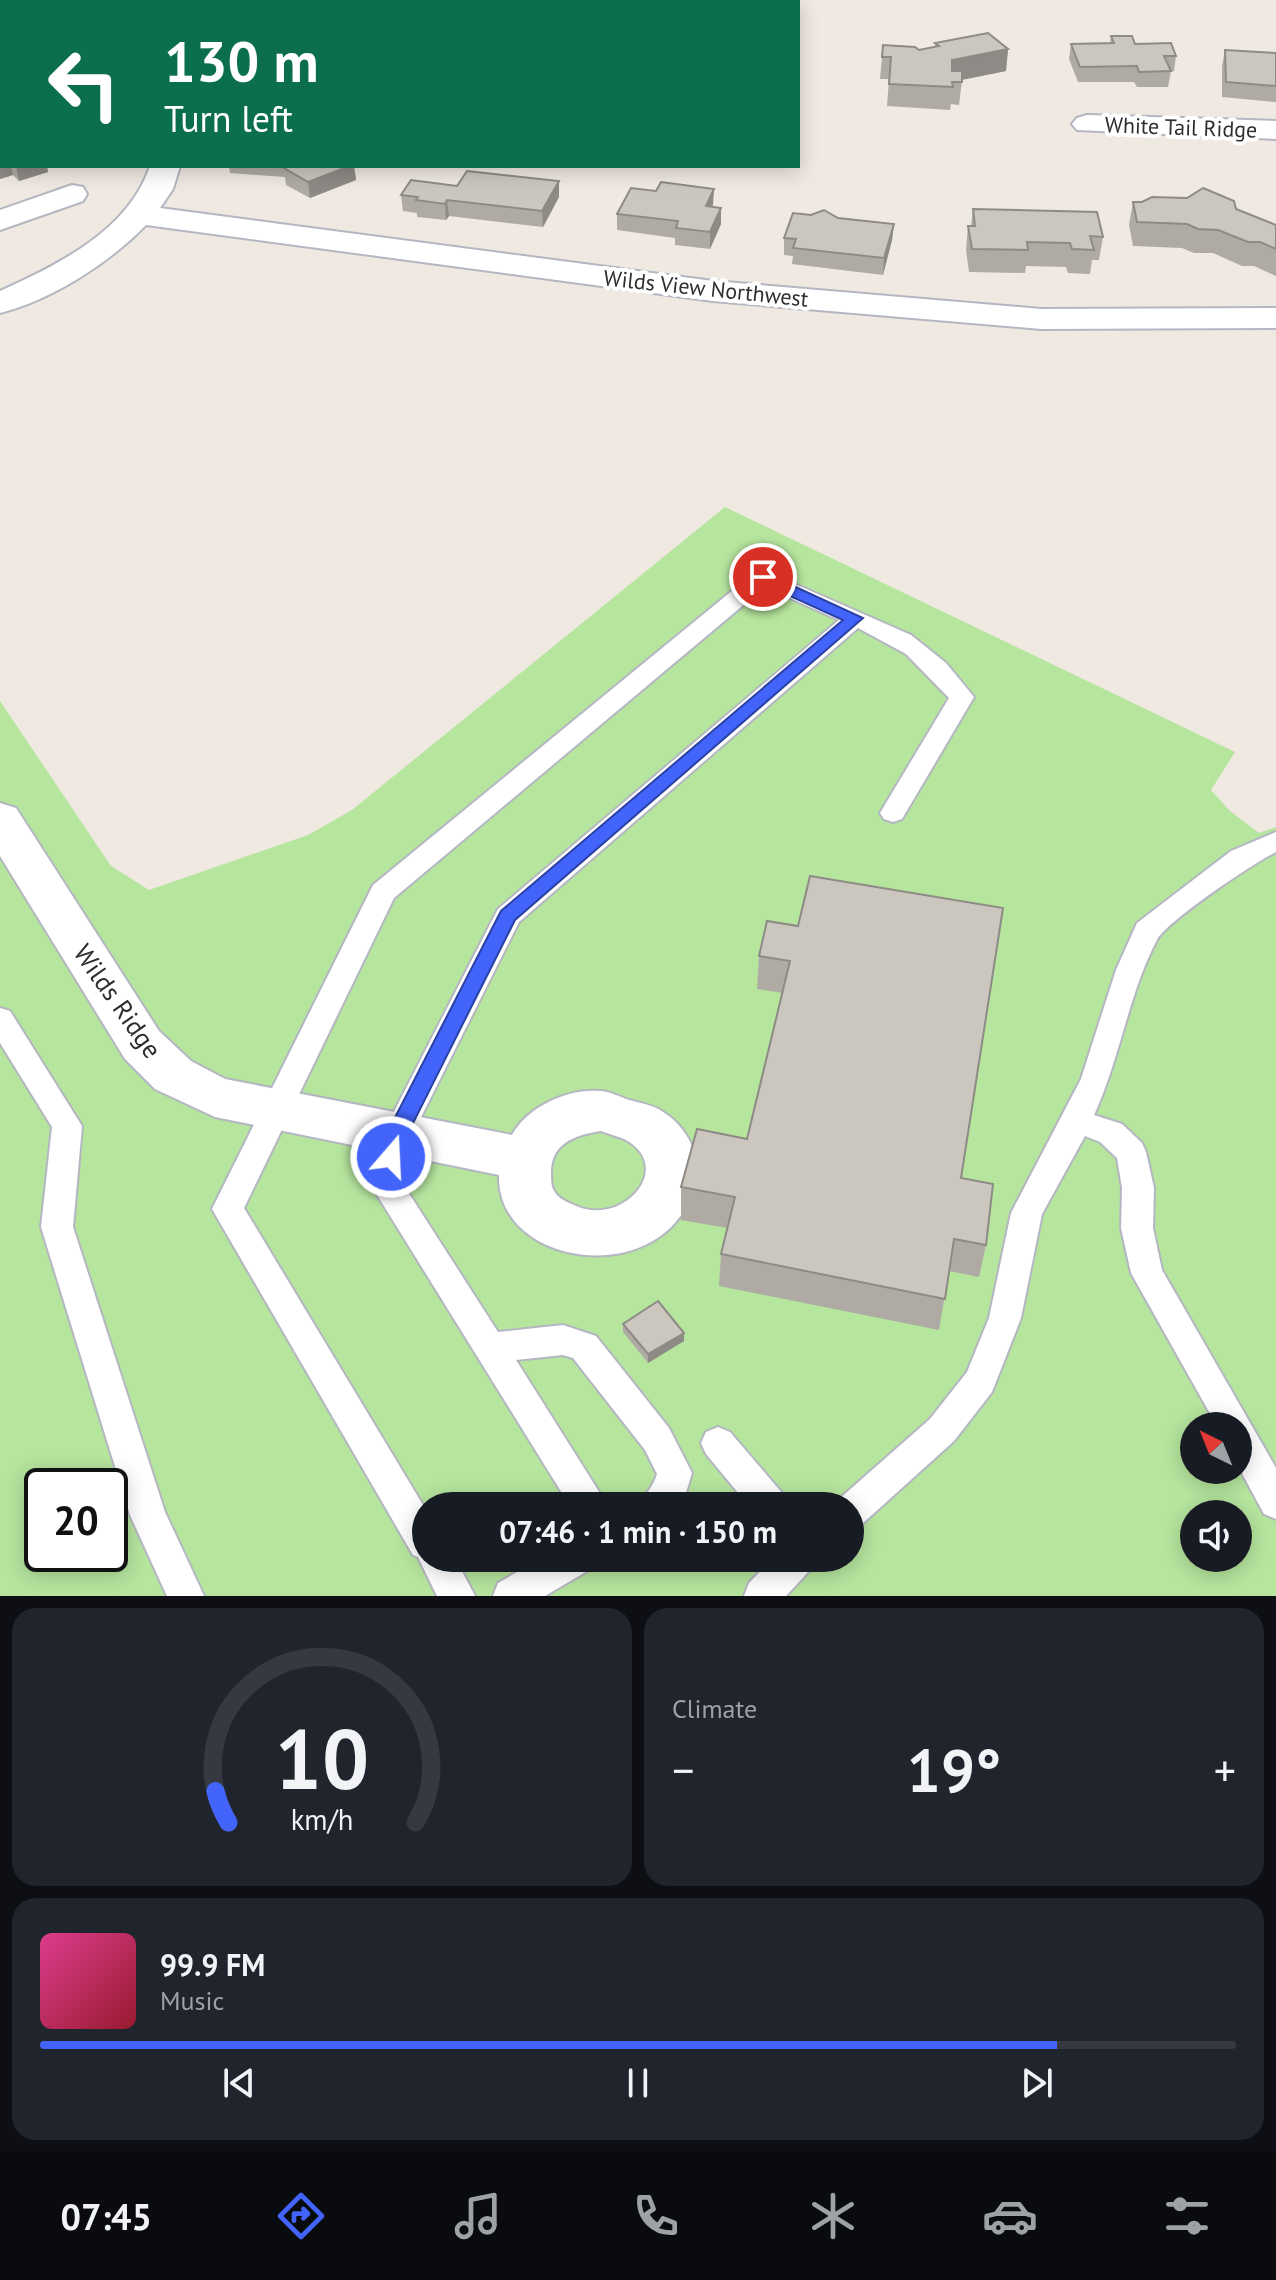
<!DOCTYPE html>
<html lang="en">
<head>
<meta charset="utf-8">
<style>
  body { margin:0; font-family:"PT Sans",sans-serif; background:#20242c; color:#f1f3f6; height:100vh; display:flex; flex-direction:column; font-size:30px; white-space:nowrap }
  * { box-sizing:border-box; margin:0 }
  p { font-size:26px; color:#9ea1a6 }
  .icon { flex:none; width:44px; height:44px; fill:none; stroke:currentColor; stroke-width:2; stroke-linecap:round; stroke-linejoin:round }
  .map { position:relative; height:1596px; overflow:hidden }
  .sheet { display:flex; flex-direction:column; gap:12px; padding:12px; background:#0d0f14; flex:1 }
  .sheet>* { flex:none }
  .guide { position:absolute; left:0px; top:0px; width:800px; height:168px; box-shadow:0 4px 20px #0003; background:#0b6e4f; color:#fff; overflow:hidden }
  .needle { width:52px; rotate:317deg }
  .buttons { position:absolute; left:1180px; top:1412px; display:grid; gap:16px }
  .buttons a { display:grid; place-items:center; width:72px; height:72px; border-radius:50%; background:#171b24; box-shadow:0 4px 20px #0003; font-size:40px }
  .speed { position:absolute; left:24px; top:1468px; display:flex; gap:16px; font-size:40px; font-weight:700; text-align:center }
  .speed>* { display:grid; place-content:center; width:104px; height:104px; border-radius:50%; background:#171b24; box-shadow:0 4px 20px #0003; line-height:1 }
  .speed .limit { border:4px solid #111; border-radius:12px; background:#fff; color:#111 }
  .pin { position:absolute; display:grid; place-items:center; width:68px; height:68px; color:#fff; margin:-34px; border:4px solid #fff; border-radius:50%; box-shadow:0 2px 8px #0007 }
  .me { position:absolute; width:88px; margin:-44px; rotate:19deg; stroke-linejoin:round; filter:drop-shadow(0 0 6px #0008) }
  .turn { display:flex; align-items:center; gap:28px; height:168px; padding:0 32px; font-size:36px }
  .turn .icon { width:104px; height:104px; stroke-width:2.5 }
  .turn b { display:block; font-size:56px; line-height:68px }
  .big { font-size:60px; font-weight:700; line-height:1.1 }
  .sheet .tile { flex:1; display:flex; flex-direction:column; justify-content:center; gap:12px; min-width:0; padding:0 28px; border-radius:24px; background:#20242c }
  .sheet .dial { align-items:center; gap:0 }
  .dial svg { height:208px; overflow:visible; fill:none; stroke:#363941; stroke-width:7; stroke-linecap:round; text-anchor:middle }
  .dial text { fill:#f1f3f6; stroke:none }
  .song { display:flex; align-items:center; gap:24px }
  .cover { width:96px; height:96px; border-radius:12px; background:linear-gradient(135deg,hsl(330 70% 55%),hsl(350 70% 35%)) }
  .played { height:8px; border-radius:4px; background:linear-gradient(90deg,#4264fb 85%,#363941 85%) }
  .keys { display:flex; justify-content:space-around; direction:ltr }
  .heat { display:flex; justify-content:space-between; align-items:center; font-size:44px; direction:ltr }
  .sheet .tiles { flex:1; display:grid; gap:12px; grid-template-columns:1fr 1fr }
  .tile:last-child { grid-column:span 2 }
  .trip { position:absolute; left:412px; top:1492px; width:452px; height:80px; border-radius:40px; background:#171b24; box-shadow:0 4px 20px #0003; font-weight:700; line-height:80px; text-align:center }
  .tab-bar { display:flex; height:128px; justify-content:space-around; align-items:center; background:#090b0e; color:#9ea1a6 }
  .tab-bar .icon { width:56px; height:56px }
  .tab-bar .current { color:#4264fb }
  .tab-bar b { font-size:36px; color:#f1f3f6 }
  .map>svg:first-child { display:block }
</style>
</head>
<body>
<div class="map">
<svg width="1276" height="1596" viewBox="0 0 1276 1596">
  <rect width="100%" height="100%" fill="#efe9e1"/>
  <path fill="#b6e59e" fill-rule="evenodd" d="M725,507L1235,752L1211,790L1230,811L1259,833L1276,827V1596H0V701L111,866L149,890L308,835L352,810ZM1194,1426H1238V1470H1194ZM42,1486H110V1554H42ZM426,1506H850V1558H426ZM1194,1514H1238V1558H1194Z"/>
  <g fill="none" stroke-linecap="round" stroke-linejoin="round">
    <g stroke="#b4b7c1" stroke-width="4">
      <g id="lane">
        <polygon points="0,0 15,0 2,2 0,6"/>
        <path d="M763,570L911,635L946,663L974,697L902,819L893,822L884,819L880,813L949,698L906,654L858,628L519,922L413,1133L401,1181L498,1332L563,1325L596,1336L669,1428L692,1473L682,1506H639C645,1493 653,1488 657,1474L645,1450L573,1358L563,1355L516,1360L608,1506H570L369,1182L383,1133L498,909L839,620L765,587L394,898L244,1208L426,1510V1558H455L475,1596H437L418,1557L413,1555L212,1209L373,885L755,572Z"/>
        <path d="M1276,832V852C1254,863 1167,921 1157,940C1129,992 1120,1059 1094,1115L1122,1124L1142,1143L1146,1152L1154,1188L1153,1228L1162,1270L1276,1468V1519L1264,1514L1238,1466V1426H1217L1131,1273L1121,1228L1122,1188L1117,1158L1100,1142L1085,1136L1042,1214L1021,1318L992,1392L954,1441L862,1524L850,1529V1506H835L838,1500L930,1419L967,1372L989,1318L1011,1213L1081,1079L1116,970L1137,923L1231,851Z"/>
        <polygon points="0,1008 10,1011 82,1126 73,1227 165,1512 204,1596 167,1596 130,1515 41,1227 52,1127 0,1043"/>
        <polygon points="718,1427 730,1432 783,1494 789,1506 749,1506 706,1454 701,1443 706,1432"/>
        <polygon points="542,1558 594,1558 589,1570 545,1596 493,1596 498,1583"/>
        <polygon points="773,1558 815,1558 810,1570 786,1596 744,1596 749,1583"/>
      </g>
    </g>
    <g stroke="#b4b7c1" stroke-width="4">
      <g id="street">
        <rect x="0" y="19" width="2" height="17"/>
        <polygon points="1087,115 1276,121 1276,139 1077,130 1072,124 1077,118"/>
        <path d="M150,166H180L173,189L160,208L713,281L1041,309L1276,308V328L1041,329L713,301L146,225C109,263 52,300 0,313V291C58,265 129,230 150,166Z"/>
        <polygon points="72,185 83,187 87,194 83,201 0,230 0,210"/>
        <path d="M0,803L16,808L159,1031L191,1061L225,1079L512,1135C527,1107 568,1088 600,1091C609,1091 620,1097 629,1100C640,1103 654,1105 663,1112C683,1124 698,1149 698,1173C698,1180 693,1189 691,1196C656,1289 496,1266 499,1175L215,1117L155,1089L125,1059L0,856ZM601,1131C608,1134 617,1136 624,1139C677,1166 623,1229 574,1205C566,1202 558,1198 554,1191C551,1186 551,1179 551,1173C551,1143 575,1135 601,1131Z"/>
      </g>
    </g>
    <use href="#lane" fill="#fff" fill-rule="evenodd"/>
    <use href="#street" fill="#fff" fill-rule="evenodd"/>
  </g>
  <g fill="#afaba4">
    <polygon points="1111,36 1176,56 1174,71 1171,71 1168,87 1137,87 1134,82 1078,82 1069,59 1071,44 1110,43"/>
    <polygon points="935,43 1008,49 1006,71 962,80 959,105 951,104 950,110 887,106 889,79 880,79 883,45 919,50 935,47"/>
    <polygon points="1225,50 1276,53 1276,102 1222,97 1222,66"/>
    <polygon points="0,119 2,166 47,166 48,172 19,181 13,175 0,179"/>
    <polygon points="229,166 354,166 356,180 310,198 286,185 285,177 230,173"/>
    <polygon points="714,189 712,206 721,208 721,224 710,249 675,245 675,238 617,230 617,214"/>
    <polygon points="401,195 559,197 543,227 449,216 446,220 417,217 417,213 403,211"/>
    <polygon points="1133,202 1236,209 1276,225 1276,276 1254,266 1242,266 1213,253 1194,253 1182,248 1133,246 1129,225"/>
    <polygon points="973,209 1103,237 1099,260 1092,260 1090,274 1068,273 1066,267 1026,266 1025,273 969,272 966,250 968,226 971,226"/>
    <polygon points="838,218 894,224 892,240 883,275 792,264 793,256 784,255 784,238"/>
    <polygon points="767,921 961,1178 986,1245 979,1277 949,1271 939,1330 719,1286 721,1254 727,1228 681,1220 681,1187 747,1139 783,993 757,989 759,956"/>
    <polygon points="623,1324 684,1341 648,1363 623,1332"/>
  </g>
  <g fill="#8e8b86">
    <polygon points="1008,49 1006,71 950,82 952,60"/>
    <polygon points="0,154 2,154 2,166 11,166 13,175 0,179"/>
    <polygon points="16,166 47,166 48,172 19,181"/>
    <polygon points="350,166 354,166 356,180 310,198 308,182"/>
    <polygon points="559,181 559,197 543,227 542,211"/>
    <polygon points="714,189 713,205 705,222 706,206"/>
    <polygon points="447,200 449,216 446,220 445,204"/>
    <polygon points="721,208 721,224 710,249 710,232"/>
    <polygon points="894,224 892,240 883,275 884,258"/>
    <polygon points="684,1333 684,1341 648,1363 648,1354"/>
  </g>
  <g fill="#cbc7bf" stroke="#8e8b86" stroke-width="2">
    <polygon points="988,33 1008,49 952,60 952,71 962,71 962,82 952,82 953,87 889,84 891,57 882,57 883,45 915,47 919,50 939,46 935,43"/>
    <polygon points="1111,36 1132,36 1135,44 1171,43 1176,56 1164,56 1171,71 1139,72 1137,66 1080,67 1071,44 1114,43"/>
    <polygon points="1225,50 1276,53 1276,86 1226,82"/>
    <polygon points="0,119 2,121 2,154 0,154"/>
    <polygon points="291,166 350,166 308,182 284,168"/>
    <polygon points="467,171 559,181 542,211 447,200 445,204 416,200 418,197 401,195 411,180 457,186"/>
    <polygon points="661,182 714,189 706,206 721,208 710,232 676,228 678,221 617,214 631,188 656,191"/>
    <polygon points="1203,188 1234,201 1236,209 1276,225 1276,249 1260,242 1248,242 1218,230 1198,229 1187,224 1137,222 1133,202 1142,202 1152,197 1187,198"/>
    <polygon points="973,209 1097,212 1103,237 1090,236 1094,250 1072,249 1070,243 1027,242 1028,250 972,249 968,226 975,226"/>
    <polygon points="824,210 838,218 894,224 884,258 793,248 796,239 784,238 793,213 811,215"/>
    <polygon points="810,876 1003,908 961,1178 993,1184 986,1245 954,1239 945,1299 721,1254 735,1197 681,1187 697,1129 747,1139 790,961 759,956 767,921 798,926"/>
    <polygon points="658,1301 684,1333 648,1354 623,1324"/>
  </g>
  <polygon fill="#4264fb" stroke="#2b41a3" stroke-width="2" points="763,572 863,618 515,920 408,1133 399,1164 391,1166 384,1164 381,1157 387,1133 501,911 843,620 757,581 755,577"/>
  <g text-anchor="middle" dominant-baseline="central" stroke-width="8" stroke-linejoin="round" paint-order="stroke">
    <g font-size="22" fill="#2e2e2e" stroke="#fff">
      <text transform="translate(1181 127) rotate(2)">White Tail Ridge</text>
      <text transform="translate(706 288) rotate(6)">Wilds View Northwest</text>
    </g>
    <g font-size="26" fill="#2e2e2e" stroke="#fff">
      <text transform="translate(118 1001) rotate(55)">Wilds Ridge</text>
    </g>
  </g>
</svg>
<div class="buttons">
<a><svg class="needle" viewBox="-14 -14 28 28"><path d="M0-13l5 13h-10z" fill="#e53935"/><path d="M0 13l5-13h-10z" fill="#9ea1a6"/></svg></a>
<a><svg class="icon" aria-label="sound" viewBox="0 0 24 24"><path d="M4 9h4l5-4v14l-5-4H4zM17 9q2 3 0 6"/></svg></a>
</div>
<div class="speed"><div class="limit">20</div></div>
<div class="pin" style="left:763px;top:577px;background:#d93025"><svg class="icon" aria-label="arrive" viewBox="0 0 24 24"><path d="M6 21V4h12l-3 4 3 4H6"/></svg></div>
<svg class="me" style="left:391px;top:1157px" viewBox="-20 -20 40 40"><circle r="17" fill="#4264fb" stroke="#fff" stroke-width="3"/><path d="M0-11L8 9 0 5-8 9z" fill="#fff"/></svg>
<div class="trip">07:46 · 1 min · 150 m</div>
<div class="guide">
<div class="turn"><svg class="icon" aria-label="left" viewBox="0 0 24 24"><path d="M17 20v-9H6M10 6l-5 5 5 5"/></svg><div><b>130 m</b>Turn left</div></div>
</div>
</div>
<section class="sheet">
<div class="tiles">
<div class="tile dial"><svg viewBox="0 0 100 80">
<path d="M14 69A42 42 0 1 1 86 69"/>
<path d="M14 69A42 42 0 0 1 9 57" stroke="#4264fb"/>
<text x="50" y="56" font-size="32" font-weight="700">10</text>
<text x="50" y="72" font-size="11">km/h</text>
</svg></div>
<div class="tile"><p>Climate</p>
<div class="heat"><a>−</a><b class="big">19°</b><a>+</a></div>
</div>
<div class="tile">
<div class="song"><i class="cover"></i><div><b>99.9 FM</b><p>Music</p></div></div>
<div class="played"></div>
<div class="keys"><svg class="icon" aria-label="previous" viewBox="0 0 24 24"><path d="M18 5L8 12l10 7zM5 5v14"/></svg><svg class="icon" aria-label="pause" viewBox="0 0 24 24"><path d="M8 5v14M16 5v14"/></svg><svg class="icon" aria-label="next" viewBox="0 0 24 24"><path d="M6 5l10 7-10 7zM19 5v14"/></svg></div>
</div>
</div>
</section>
<nav class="tab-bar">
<b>07:45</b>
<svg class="icon current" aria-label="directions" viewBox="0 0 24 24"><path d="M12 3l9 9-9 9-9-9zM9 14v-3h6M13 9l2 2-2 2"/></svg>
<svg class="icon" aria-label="music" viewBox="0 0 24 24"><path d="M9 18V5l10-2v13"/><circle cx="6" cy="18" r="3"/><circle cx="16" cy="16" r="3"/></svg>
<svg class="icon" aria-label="phone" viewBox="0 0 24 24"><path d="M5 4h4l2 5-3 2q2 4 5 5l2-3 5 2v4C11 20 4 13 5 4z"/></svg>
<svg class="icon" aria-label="climate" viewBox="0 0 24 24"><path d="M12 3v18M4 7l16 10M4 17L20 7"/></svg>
<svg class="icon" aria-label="car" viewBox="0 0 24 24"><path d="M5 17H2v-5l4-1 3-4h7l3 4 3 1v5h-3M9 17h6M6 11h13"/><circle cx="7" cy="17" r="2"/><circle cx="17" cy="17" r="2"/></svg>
<svg class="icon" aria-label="filters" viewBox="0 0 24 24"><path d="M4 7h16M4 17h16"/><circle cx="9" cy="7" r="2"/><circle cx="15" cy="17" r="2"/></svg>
</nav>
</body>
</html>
